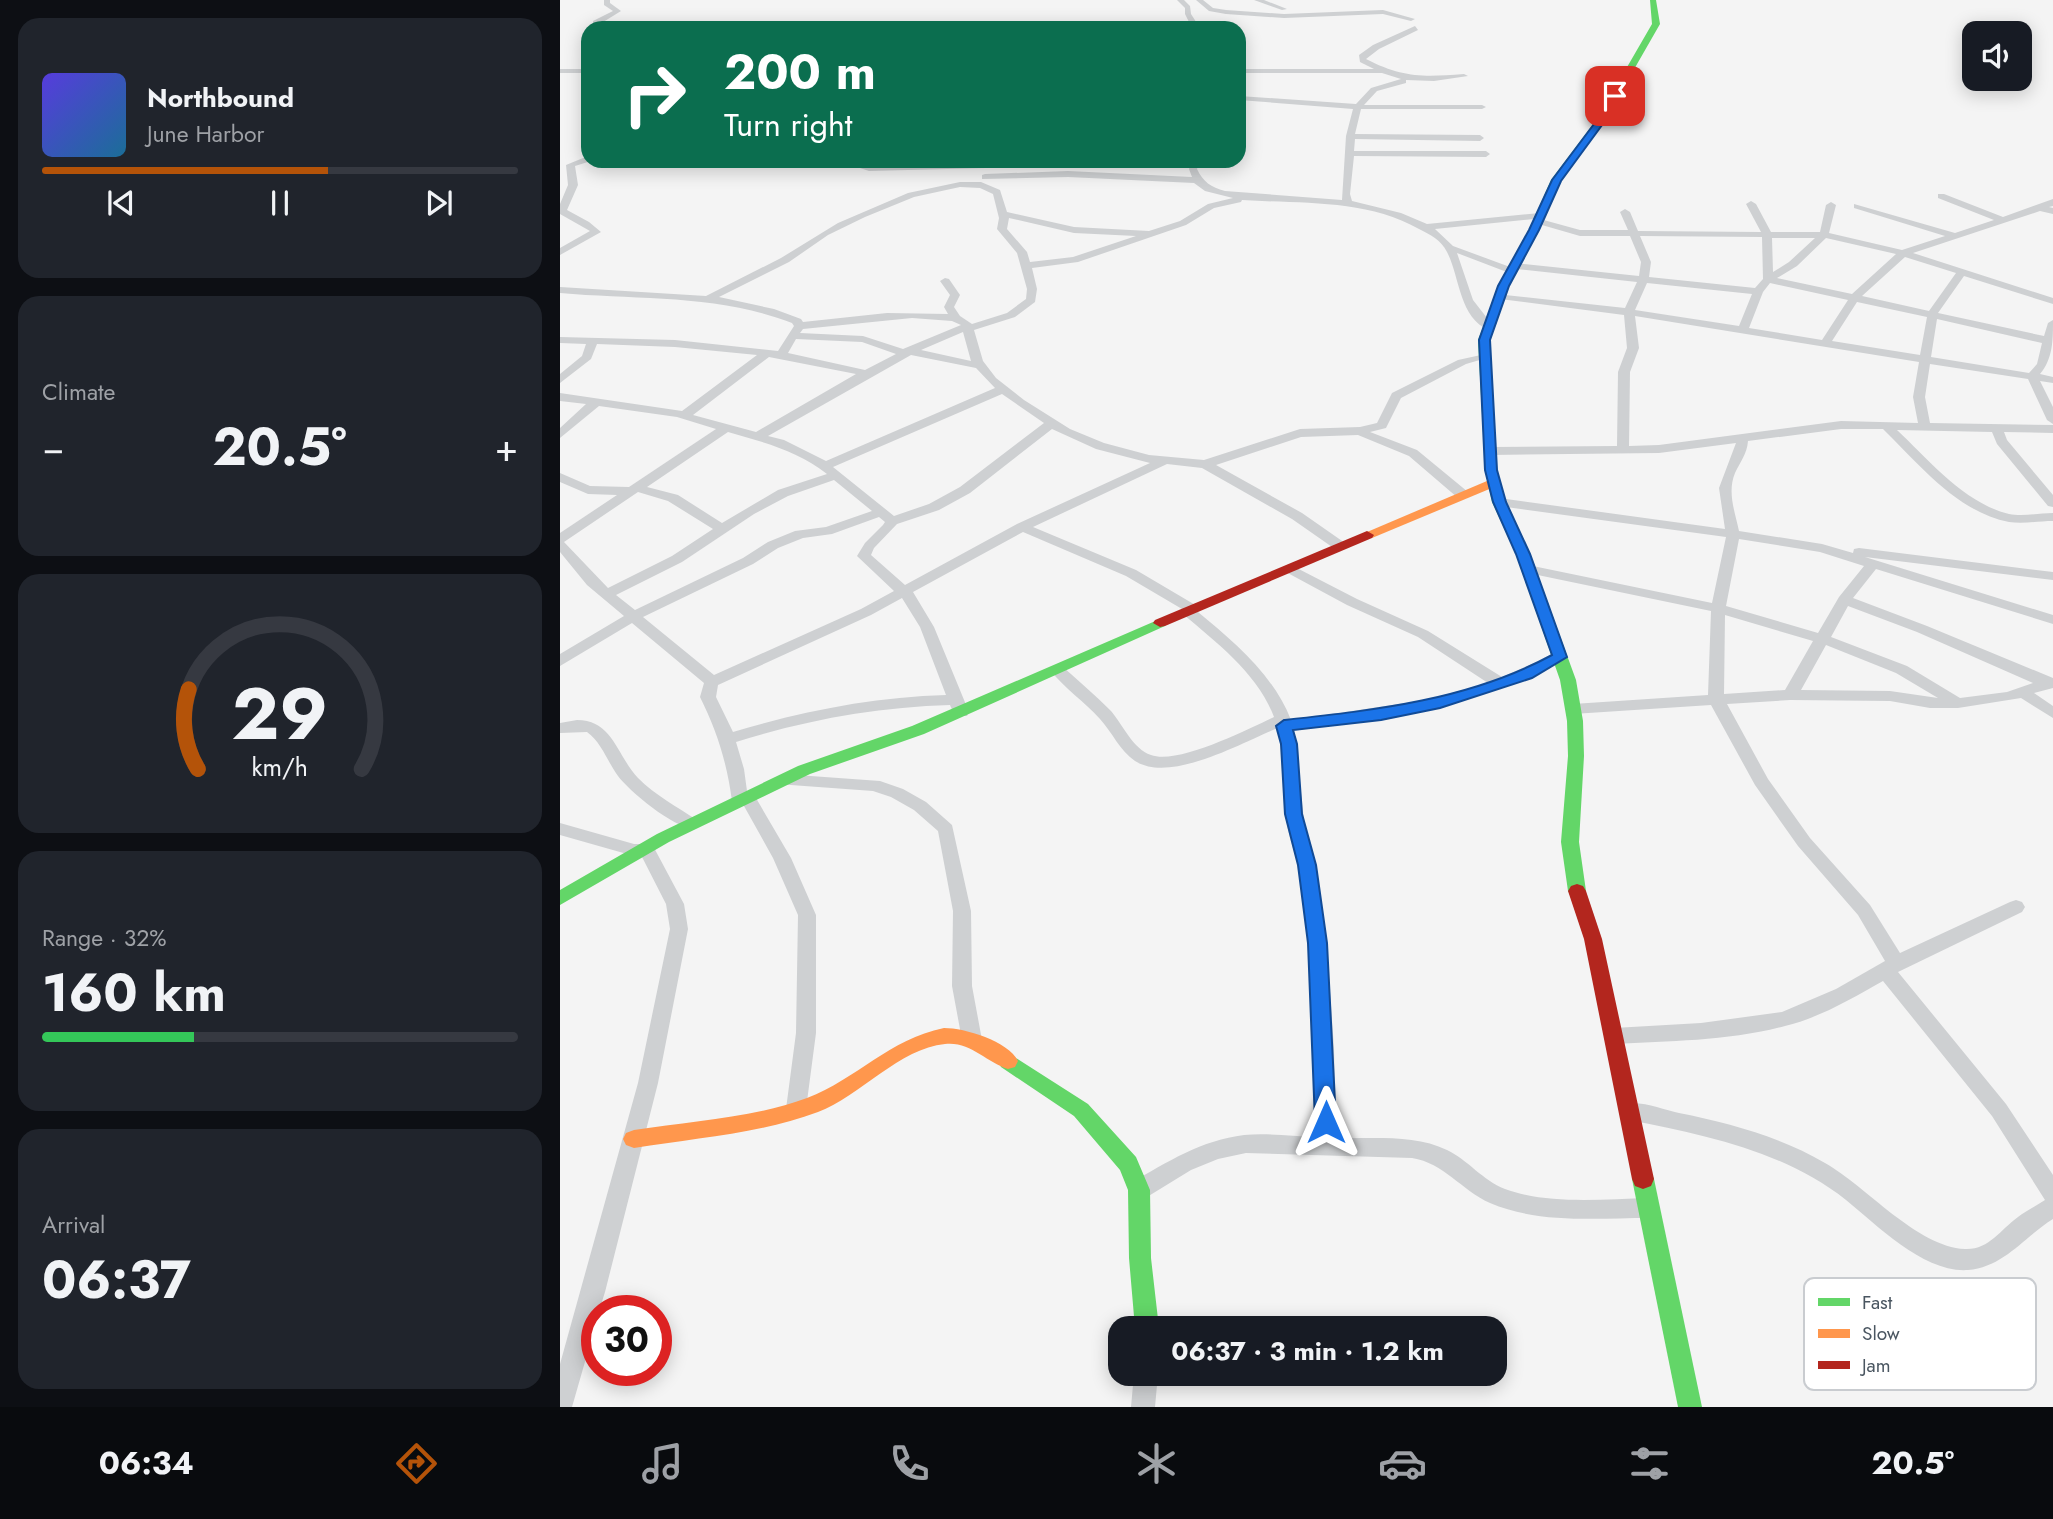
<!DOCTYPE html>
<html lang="en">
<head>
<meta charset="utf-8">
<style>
  body { margin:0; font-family:Jost,sans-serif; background:#20242c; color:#f1f3f6; height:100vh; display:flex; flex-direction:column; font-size:26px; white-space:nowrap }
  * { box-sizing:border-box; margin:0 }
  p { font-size:23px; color:#9ea1a6 }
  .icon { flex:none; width:38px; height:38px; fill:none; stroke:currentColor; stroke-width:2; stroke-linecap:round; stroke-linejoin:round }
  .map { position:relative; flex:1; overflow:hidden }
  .sheet { display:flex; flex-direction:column; gap:18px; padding:18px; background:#0d0f14; width:560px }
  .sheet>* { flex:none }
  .hud { position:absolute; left:21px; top:21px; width:665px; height:147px; border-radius:21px; box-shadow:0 4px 18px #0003; background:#0b6e4f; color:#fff; overflow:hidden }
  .controls { position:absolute; left:1402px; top:21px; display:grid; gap:14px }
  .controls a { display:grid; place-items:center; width:70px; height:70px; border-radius:14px; background:#171b24; box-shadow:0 4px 18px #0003; font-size:35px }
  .speed { position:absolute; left:21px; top:1295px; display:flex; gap:14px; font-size:35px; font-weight:700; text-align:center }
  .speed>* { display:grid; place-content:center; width:91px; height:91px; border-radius:50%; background:#171b24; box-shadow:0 4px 18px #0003; line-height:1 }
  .speed .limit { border:10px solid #d22; background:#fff; color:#111 }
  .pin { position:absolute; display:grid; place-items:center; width:60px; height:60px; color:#fff; margin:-30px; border-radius:14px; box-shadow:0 4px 10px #0006 }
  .me { position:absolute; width:77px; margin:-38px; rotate:0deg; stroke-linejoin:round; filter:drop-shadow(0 0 5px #0008) }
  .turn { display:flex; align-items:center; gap:24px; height:147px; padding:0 28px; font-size:32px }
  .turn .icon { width:91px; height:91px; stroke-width:2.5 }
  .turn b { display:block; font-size:49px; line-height:60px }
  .big { font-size:52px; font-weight:700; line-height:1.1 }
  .sheet .tile { flex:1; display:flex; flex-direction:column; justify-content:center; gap:10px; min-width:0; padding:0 24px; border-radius:21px; background:#20242c }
  .sheet .dial { align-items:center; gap:0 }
  .dial svg { height:182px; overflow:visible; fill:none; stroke:#363941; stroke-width:7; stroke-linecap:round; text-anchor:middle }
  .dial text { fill:#f1f3f6; stroke:none }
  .song { display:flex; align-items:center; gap:21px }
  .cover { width:84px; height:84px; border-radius:10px; background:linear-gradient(135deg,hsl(250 70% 55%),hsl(200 70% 35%)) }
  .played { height:7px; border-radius:4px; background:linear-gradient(90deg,#b45309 60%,#363941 60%) }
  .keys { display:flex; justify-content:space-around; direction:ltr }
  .heat { display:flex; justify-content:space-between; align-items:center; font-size:38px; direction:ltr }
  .charge { height:10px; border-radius:5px; background:linear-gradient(90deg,#34c759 32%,#363941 0) }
  .trip { position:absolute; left:548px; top:1316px; width:399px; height:70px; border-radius:21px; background:#171b24; box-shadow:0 4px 18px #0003; font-weight:700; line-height:70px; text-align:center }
  .tab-bar { display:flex; height:112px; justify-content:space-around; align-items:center; background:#090b0e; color:#9ea1a6 }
  .tab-bar .icon { width:49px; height:49px }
  .tab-bar .on { color:#b45309 }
  .tab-bar b { font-size:32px; color:#f1f3f6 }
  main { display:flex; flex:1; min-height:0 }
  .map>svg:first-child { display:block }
</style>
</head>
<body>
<main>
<section class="sheet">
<div class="tile">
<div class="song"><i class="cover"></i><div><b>Northbound</b><p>June Harbor</p></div></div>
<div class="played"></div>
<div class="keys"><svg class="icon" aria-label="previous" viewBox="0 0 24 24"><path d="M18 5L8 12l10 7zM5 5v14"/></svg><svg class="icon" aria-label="pause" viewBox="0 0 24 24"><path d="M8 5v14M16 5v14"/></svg><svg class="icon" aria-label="next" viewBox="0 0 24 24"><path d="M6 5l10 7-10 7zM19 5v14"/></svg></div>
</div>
<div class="tile"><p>Climate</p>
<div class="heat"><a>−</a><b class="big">20.5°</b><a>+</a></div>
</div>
<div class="tile dial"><svg viewBox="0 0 100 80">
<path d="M14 69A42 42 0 1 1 86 69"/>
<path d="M14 69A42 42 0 0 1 10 34" stroke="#b45309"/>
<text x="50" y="56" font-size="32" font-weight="700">29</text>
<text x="50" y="72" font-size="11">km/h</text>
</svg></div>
<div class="tile"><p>Range · 32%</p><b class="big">160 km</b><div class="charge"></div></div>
<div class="tile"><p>Arrival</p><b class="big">06:37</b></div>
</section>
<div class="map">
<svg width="1493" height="1407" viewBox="0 0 1493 1407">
  <rect width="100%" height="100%" fill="#f4f4f4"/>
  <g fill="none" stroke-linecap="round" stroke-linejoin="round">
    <g fill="#ced0d2" fill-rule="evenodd">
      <polygon points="44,0 50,0 50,3 61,11 40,24 41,28 33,28 33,21 53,11 44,5"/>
      <polygon points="617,0 624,0 630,6 631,14 640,28 632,28 625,14 625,8"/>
      <polygon points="636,0 643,0 653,8 666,10 724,14 823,10 855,19 851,21 823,14 724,18 666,14 649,11"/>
      <polygon points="694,0 704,0 727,9 722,10"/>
      <path d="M855,26L858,30L819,49L806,59C843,78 863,77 904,74L908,76L874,81L846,80V83L817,91L804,105H922L926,107L922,109H801L795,134L920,135L924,138L920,141L795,139L794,151H926L930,154L926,157L794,156L790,194L792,201L841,213L867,224L980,213L985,216L980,219L1020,230H1068L1060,212L1065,209L1070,212L1078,231L1201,232L1186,204L1191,201L1196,204L1211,232H1260L1266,205L1271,202L1276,205L1269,233L1342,250L1385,236L1294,208V204L1395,233L1434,220L1378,198V194H1384L1443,217L1493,199V206L1489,207L1493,208V214L1480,211L1353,253L1493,298V304L1404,276L1378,313L1484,336L1488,323L1493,320C1493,340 1493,359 1480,374L1493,377V383L1480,381L1493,407V424L1487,420L1468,379L1370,364L1365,397L1370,423L1493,425V433L1444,432L1447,440L1493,495V507L1488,506L1437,444L1432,432L1337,430C1369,460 1404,503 1449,514C1463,517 1479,513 1493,513V521C1479,521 1464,524 1449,522C1397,512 1359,464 1323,429H1281L1188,441C1187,454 1180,462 1175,473C1167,492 1175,512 1179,531L1262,544L1293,553L1294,549L1299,548L1493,572V580L1305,557L1493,615V624L1316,569L1293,598L1367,626L1493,678V688L1474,693L1493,706V718L1461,698L1398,708H1370L1330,701L1230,700L1167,704L1208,779L1250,838L1310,905L1340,953L1450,902L1456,900L1462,902L1465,907L1462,912L1338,972L1446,1104L1493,1175V1219C1464,1237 1444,1267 1408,1270C1364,1273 1318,1226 1286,1200C1224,1151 1145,1135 1069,1120L1062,1117L1059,1111L1062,1105C1078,1099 1102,1109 1119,1113C1169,1123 1221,1137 1265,1163C1306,1186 1357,1247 1405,1249C1429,1250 1440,1230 1458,1217C1466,1211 1476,1206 1485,1200L1432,1116L1323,981C1293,998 1259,1018 1225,1026C1170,1041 1110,1041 1054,1044L1047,1042L1044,1036L1047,1030L1054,1028L1141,1023L1222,1012L1276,989L1325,961L1298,915L1238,846L1195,785L1151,705L1013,714L1005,709L1013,704L1148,695L1151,611L968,573L961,569L968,565L1152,603L1166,537L939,506L932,502L939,498L1165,529L1159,488L1176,443L1099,453L931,455L925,451L931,447L1057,446L1058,372L1067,348L1064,315L940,299L935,296L936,294L1065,308L1077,282L956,269V273L952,274L897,253L913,300L934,327L929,330C899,318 900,277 887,252C881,240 871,235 859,229C805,199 743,204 682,200L681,202L654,208L626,225L518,262L472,268L477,289L475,302L455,317L414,330L423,361L436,378L464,400L510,429L544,443L589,455L644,460L740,429L800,427L817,423L832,393L898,360L930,353V357L906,364L841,398L826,428L810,432L857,450L908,492V498H898L849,456L798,435L741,437L656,465L742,513L785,543L787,546L785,549H775L732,519L642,468L607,464L473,527L576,570L637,606L638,612C674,642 713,674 731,720L866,700L928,683L858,637L787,605L724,571L722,568L729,564L797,599L868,631L942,677L995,654H1005L1008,657L1005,660C915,705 833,717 734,730L744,820L757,874L767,949L774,1048L776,1138C812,1139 854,1134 887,1150C908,1160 922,1180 945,1189C989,1205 1043,1199 1089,1198L1097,1201L1100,1208L1097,1215L1089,1218C1037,1218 979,1224 930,1203C901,1190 884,1163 852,1158L686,1153L658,1159L631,1170L587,1197L579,1200L571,1197L568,1190L571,1183C607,1162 642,1140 684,1135C707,1133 732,1136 755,1137C756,1052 753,966 741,881C738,860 729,840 726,819C722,789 725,758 718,728C682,742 611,784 575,761C560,751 552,732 540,719C525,702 504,688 490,670L493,667H503C519,681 536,696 551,711C563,725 573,749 591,755C618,765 688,729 714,717C698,674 657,643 623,614L622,609L566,576L463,532L353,592L374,627L409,712L407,716H395L390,705C317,707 246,720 176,742L184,769L187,791L193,793L231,858L256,915V1033L246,1109L243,1115L236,1118L229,1115L226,1109L236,1033L238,915L213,858L184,806L174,805L172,801C167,763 157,731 140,697L144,683L72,623L0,666V654L64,616L27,585L0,552V533L57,495L28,494L0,482V473L30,486L69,487L156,429L117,417L39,406L0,438V428L26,404L0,401V393L122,411L197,355L115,347L37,344L31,359L0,383V374L22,356L26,344L0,343V337L115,340L218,351L234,326L232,323C158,294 78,300 0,293V287L146,296L221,258L278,223L348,193L400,182H421L440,190L447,212L514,227L589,231L620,221L648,204L673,198L645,191L634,183L508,177L422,179V175L425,174L508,171L632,177L629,169L632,161H640L637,169C643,182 651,187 665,191L782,200L786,136L793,109L679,100V96L796,104L811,88L841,79L822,73H679V69H814L800,62L799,55L813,45ZM400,187L420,188L433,194L439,218L437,229L457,253L467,289L466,299L447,313L412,324L400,316L394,307L400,295L389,279L385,278L380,281L390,295L384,307L388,314L327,313L243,322L241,319L214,309L159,297L229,262L268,235L305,217L354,197ZM449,218L514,233L576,236L513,257L470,262L467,252L447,229ZM974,219L975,223L1020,236H1070L1081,262L1079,276L954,263L950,267L893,246L875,229ZM1080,236L1202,237L1203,279L1195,288L1089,277L1091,262ZM1212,238H1255L1229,262L1213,272ZM1266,238L1336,254L1292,294L1217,278L1237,266ZM1345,257L1396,273L1369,311L1302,296ZM1087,283L1192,294L1179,326L1075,310ZM1210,283L1288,300L1262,340L1189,328L1203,292ZM1297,302L1367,317L1360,355L1272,341ZM1075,316L1359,362L1353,397L1358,423L1281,421L1099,445L1069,446L1070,372L1079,348ZM352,318L392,321L401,325L343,349L303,336L240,333L243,329ZM1377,319L1482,343L1477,364L1469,373L1371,357ZM403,332L411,361L361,350ZM236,339L302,342L336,354L305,370L228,353ZM351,355L416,368L435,388L266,461L224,440L208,436ZM209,357L296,374L196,432L133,415ZM442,394L484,423L400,487L369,504L334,516L273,467ZM492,429L536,449L590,463L457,524L345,585L311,555L314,548L337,524L379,510L410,493ZM168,432C203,442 238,451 267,474L218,490L162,523L118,495L87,487ZM274,480L312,511L266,527L235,531L208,542L183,558L75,610L56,595L122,562L194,514L228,496ZM78,492L108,501L153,529L112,556L48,588L4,542ZM319,517L325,522L323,525L305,543L297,556L334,591L301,609L154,675L83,617L193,564L218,548L243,538L272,534ZM1179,539L1260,552L1304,566L1279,597L1258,633L1166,606ZM342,598L360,627L386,695C314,697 243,711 173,732L156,697L158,685L311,615ZM1288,606L1357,632L1473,683L1447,692L1400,698L1347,666L1271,637ZM1165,615L1253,641L1225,690L1164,694ZM1266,645L1336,673L1378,698L1330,691L1241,690Z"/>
      <rect x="0" y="69" width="28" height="4"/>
      <polygon points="28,156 28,161 31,161 15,166 18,185 7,210 29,222 41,232 0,255 0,248 30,231 0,214 0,204 8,185 6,165"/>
      <polygon points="298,161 306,161 305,164 310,165 426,162 430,165 426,168 309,171 297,167"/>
      <path d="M17,720C53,720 57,756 78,778C95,795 117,807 137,820L140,824L137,828C119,833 69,791 58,776C47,761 42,743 27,732L0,733V723Z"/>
      <polygon points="223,774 320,781 343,789 366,802 392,825 411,911 412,986 422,1040 419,1046 412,1048 405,1046 402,1040 392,986 393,911 378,831 354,810 331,797 313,791 217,784 215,780"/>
      <polygon points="0,823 74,844 92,844 124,904 128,929 98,1083 45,1292 39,1311 37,1311 37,1320 12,1407 0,1407 0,1364 78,1083 110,929 106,904 81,855 74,856 0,835"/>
      <polygon points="574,1374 598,1374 595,1407 571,1407"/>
    </g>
    <g fill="#63d668" fill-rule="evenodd">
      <polygon points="1090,0 1096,0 1100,24 1045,120 1000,180 979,230 949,286 930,340 937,470 946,502 970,554 1016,680 1023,721 1024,756 1019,842 1026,891 1023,896 1011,896 1008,891 1001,842 1008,756 1007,721 1000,680 956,554 932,502 925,470 918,340 939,286 969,230 991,180 1037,119 1092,24"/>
      <polygon points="600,619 607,623 605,626 364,734 250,774 109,842 0,905 0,890 97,834 238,766 352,726"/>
      <polygon points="448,1053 528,1104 576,1157 590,1190 591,1258 599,1328 575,1328 569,1258 568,1190 560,1170 514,1116 441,1067 438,1061 441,1055"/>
      <polygon points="1083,1169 1091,1172 1094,1179 1142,1407 1118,1407 1072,1179 1075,1172"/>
    </g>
    <g fill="#ff974d" fill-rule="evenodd">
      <polygon points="934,478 939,479 939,485 812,538 802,538 800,535"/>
      <path d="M384,1028C405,1028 448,1041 458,1061L455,1067L448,1069C426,1062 410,1041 385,1044C340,1048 300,1096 258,1112C199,1134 135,1138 74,1148L66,1145L63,1139L66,1133L74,1130C131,1121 193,1118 247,1098C297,1079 329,1039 384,1028Z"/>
    </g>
    <g fill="#b3261e" fill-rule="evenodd">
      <polygon points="807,531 814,535 812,538 605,626 600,627 593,623 595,620"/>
      <polygon points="1017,884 1023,886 1026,891 1042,939 1094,1179 1091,1186 1083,1189 1075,1186 1072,1179 1024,939 1008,891 1011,886"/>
    </g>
  </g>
  <path fill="#1a73e8" stroke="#114b97" stroke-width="2" d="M1052,95L1059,96L1045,121L1001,181L979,230L949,286L930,340L937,470L946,502L970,554L1007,657L972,678L880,708L821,720L733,730L737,744L742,814L756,865L767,943L776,1122L773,1129L766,1131L758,1129L755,1122L748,943L738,865L725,814L721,744L716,726L724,720C816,710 909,700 992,655L956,554L933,502L925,470L919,340L938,286L969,230L992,180L1037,120Z"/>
  <rect x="1244" y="1278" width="232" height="112" rx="10" fill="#fff" stroke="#c9ccd0" stroke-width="2"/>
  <rect x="1258" y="1298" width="32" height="8" fill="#63d668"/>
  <rect x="1258" y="1329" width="32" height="9" fill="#ff974d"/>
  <rect x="1258" y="1361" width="32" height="8" fill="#b3261e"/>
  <g font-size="19" fill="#4a5661">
    <text x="1302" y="1309">Fast</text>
    <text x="1302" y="1340">Slow</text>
    <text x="1302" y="1372">Jam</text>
  </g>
</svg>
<div class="controls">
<a><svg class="icon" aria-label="sound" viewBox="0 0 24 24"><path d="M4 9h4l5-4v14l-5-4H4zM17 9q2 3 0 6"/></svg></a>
</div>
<div class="speed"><div class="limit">30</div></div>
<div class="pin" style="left:1055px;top:96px;background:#d93025"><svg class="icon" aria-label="arrive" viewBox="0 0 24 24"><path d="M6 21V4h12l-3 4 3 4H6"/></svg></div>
<svg class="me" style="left:766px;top:1122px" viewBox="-20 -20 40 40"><path d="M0-17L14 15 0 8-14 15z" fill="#1a73e8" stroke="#fff" stroke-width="4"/></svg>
<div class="trip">06:37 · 3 min · 1.2 km</div>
<div class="hud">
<div class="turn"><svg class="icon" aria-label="right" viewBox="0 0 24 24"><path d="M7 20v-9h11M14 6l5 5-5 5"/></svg><div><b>200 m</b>Turn right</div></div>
</div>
</div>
</main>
<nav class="tab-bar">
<b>06:34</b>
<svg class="icon on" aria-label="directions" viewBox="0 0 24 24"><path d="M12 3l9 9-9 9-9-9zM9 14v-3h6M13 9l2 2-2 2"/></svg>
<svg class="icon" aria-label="music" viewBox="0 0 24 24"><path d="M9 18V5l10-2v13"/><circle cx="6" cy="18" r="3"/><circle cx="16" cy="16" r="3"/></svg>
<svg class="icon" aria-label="phone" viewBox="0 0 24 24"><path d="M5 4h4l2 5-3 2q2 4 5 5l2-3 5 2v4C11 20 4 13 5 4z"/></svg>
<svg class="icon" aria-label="climate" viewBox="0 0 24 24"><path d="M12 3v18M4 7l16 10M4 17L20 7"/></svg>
<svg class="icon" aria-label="car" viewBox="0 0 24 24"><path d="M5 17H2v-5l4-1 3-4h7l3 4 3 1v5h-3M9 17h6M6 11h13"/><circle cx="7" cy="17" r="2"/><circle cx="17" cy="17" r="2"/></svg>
<svg class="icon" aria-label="filters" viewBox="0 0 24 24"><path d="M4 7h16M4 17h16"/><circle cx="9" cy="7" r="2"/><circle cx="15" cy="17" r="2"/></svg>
<b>20.5°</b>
</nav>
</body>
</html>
